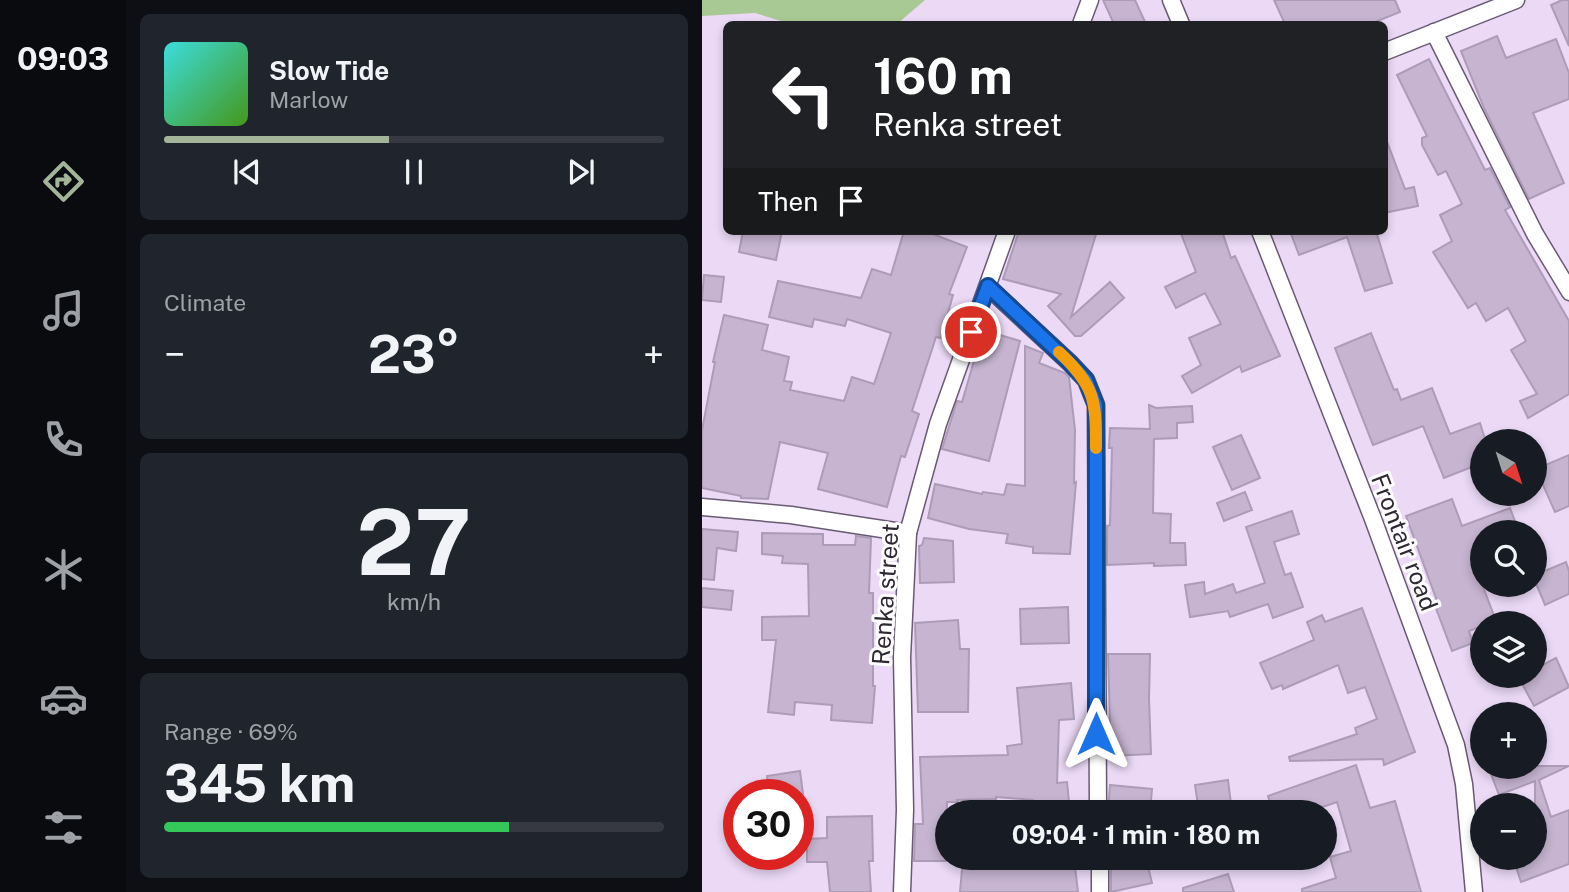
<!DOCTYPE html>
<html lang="en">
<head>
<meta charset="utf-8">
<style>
  body { margin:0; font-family:"Public Sans",sans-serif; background:#20242c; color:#f1f3f6; height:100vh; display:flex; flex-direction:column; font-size:26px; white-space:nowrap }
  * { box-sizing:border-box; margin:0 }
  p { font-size:23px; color:#9ea1a6 }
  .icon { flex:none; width:38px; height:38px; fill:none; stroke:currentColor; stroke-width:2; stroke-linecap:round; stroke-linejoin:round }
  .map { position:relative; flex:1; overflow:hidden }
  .panel { display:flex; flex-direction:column; gap:14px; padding:14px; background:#0d0f14; width:576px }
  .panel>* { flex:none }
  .banner { position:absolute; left:21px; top:21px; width:665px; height:214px; border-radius:10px; box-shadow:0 4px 10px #0003; background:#202124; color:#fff; overflow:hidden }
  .needle { width:46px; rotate:141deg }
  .buttons { position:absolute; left:768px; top:429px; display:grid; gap:14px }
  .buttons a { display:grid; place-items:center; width:77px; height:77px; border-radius:50%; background:#171b24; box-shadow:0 4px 10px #0003; font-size:35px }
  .speed { position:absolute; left:21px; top:779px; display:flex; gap:14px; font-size:35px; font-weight:700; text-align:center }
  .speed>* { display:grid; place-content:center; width:91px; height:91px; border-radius:50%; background:#171b24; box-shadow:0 4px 10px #0003; line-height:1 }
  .speed .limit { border:10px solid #d22; background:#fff; color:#111 }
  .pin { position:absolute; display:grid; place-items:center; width:60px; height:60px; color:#fff; margin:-30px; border:4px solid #fff; border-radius:50%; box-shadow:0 2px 7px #0007 }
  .me { position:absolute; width:77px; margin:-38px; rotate:0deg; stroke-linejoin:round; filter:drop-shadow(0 0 5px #0008) }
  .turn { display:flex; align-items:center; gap:24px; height:147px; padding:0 35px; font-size:32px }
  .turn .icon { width:91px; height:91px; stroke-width:2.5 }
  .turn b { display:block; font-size:49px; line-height:60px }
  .then { display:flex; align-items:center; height:66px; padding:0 35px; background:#0003; gap:14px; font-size:26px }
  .big { font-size:52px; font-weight:700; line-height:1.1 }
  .panel .widget { flex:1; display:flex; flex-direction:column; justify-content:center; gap:10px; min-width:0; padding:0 24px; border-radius:10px; background:#20242c }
  .panel .dial { align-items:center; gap:0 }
  .dial b { font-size:91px; line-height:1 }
  .song { display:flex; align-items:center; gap:21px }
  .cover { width:84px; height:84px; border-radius:10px; background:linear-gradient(135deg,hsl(180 70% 55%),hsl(100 70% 35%)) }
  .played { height:7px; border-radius:4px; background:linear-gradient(90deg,#a3b598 45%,#363941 45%) }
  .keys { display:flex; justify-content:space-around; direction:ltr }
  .heat { display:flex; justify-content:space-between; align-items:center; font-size:38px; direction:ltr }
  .charge { height:10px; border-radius:5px; background:linear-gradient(90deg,#34c759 69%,#363941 0) }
  .trip { position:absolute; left:233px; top:800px; width:402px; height:70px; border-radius:35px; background:#171b24; box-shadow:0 4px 10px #0003; font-weight:700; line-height:70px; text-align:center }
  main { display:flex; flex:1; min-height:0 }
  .dock { display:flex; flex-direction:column; width:126px; justify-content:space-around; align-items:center; background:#090b0e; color:#9ea1a6 }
  .dock .icon { width:49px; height:49px }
  .dock .active { color:#a3b598 }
  .dock b { font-size:32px; color:#f1f3f6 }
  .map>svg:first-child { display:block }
</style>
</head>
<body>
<main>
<nav class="dock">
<b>09:03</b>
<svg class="icon active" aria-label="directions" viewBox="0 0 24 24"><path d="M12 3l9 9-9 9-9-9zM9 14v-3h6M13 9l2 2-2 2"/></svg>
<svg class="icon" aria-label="music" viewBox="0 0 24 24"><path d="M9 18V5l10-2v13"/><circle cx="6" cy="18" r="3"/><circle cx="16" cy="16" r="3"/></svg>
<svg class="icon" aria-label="phone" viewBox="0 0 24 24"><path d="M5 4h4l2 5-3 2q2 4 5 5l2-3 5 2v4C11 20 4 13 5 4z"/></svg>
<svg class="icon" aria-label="climate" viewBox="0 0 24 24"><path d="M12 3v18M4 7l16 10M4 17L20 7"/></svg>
<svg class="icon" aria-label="car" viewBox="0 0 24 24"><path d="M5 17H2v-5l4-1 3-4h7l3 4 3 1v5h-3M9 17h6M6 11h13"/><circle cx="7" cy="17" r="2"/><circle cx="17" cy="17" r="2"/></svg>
<svg class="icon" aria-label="filters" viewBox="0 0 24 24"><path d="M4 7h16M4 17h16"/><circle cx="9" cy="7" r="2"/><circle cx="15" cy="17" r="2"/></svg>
</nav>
<section class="panel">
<div class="widget">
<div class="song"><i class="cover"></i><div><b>Slow Tide</b><p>Marlow</p></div></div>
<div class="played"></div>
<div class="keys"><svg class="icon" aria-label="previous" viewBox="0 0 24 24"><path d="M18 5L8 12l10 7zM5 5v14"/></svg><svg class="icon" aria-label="pause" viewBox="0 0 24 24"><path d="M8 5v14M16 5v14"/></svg><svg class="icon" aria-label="next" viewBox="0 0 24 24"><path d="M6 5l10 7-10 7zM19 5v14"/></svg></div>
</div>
<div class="widget"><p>Climate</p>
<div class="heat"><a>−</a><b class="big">23°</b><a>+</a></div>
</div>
<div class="widget dial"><b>27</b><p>km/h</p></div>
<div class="widget"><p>Range · 69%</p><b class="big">345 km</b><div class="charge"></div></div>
</section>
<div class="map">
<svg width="868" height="892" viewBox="0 0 868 892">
  <rect width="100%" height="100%" fill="#ebd9f6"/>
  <polygon fill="#a9c994" points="0,0 223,0 195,24 89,24 53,13 0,16"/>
  <g fill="#c6b4d0" stroke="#ad9cb7" stroke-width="2">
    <polygon points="401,0 433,0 444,24 412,24"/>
    <polygon points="572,0 693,0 698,12 668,24 583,24"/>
    <polygon points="860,0 867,0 867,46 849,5"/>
    <polygon points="795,36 804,58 854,39 867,73 867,99 831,113 862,183 827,199 782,108 759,51"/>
    <polygon points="727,59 783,170 788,168 808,207 803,210 867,321 867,394 826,418 818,401 835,394 809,350 824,341 806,308 784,321 774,303 766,308 731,252 750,241 738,215 760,204 744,171 736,175 720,145 720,138 725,136 695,75"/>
    <polygon points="684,139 703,189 712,187 716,206 682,213"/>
    <polygon points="41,231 80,231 74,260 37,252"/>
    <polygon points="202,231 223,231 265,247 247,294 251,295 239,338 234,337 210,411 217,414 203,457 199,456 185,507 116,489 126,453 78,442 66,499 39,498 39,496 0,488 0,430 13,362 11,362 22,315 66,325 60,350 87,357 82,381 90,382 88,390 142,401 150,377 172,384 189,333 145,319 143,326 112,319 110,327 67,317 76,281 159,298 170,269 189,275"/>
    <polygon points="317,231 395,231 369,317 408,282 422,298 379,336 373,336 346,306 359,294 301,279"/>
    <polygon points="478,231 520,231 529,258 533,256 578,356 540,372 538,366 490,393 480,376 499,365 487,338 519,324 503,293 474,308 463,287 494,272"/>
    <polygon points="588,231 674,231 690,283 663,291 645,237 597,255"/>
    <polygon points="2,275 22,277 19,302 0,300"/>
    <polygon points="281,330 318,341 287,461 240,449 255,401 260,402"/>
    <polygon points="669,333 692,390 695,389 699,400 730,388 748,434 778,423 783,439 780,440 780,463 742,478 721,426 671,445 633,348"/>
    <polygon points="323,346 341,353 337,363 363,373 367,377 373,430 372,483 374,482 368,554 331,553 331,547 304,543 306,534 267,529 226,518 233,484 280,494 281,492 302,495 305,484 323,486"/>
    <polygon points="447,405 454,408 490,406 491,422 475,423 475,438 452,439 451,513 469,514 468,543 483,543 484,565 452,566 452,563 405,565 405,526 408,525 410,448 407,448 408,428 448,429"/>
    <polygon points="539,435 558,478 530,490 511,447"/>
    <polygon points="867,455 867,506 853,512 834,469"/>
    <polygon points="543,492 550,510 522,521 515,503"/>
    <polygon points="750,499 760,526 808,508 817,532 780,532 780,584 794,621 780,623 780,626 767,631 771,643 750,651 732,603 735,601 704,516"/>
    <polygon points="590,511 597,534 572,542 583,575 589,573 601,607 571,618 566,604 528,617 526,611 488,617 483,585 502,582 503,594 531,584 534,593 563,583 544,527"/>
    <polygon points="0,529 36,532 34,551 15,548 12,580 0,579"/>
    <polygon points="60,533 121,534 121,545 153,545 154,536 169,538 167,593 171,593 171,686 173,686 170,723 129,720 130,705 93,702 92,715 66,712 74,640 60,640 60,617 107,616 106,564 80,563 81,556 60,554"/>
    <polygon points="222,538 251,541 252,582 218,583 217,546 220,545"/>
    <polygon points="864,562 867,571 867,594 843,605 833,581 833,575"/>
    <polygon points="0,588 31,591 29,610 0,607"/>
    <polygon points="366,607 367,643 319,644 318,609"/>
    <polygon points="660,608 713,752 682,765 681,759 588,761 587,757 655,734 653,728 675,719 663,687 646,693 636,665 581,689 580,685 570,689 558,663 612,640 605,622 620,615 623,622"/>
    <polygon points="256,620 258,649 267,649 266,712 216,712 213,623"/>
    <polygon points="406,654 448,654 447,699 449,754 409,756"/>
    <polygon points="854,658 867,687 832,706 816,676 833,676 833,669"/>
    <polygon points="369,683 372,719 357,720 355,783 365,782 368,812 332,812 331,800 294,797 294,799 255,800 256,802 245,802 244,861 212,861 213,824 221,824 218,757 306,755 305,746 320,744 315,688"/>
    <polygon points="654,765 668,808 693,801 719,892 600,892 600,889 634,878 628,857 649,851 635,802 606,812 571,812 566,796"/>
    <polygon points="786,766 867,766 837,780 849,817 867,810 867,864 819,882 811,858 833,858 833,781 797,795"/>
    <polygon points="98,771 101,794 67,794 65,776"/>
    <polygon points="526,780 530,812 497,812 493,785"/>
    <polygon points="408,785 450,789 448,812 406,812"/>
    <polygon points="170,816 171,861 167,861 169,892 128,892 125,862 105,862 105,839 125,838 125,817"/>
    <polygon points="261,858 372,858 376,892 258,892"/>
    <polygon points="409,858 444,858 450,883 409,892"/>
    <polygon points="526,874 532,892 481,892 481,888"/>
  </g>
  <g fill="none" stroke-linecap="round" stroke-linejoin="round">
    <g stroke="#695a73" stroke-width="19">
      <g id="street">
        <polyline points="469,0 479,24"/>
        <polyline points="379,24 388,0"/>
        <polyline points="732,32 833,234 868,292"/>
        <polyline points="682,52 814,0"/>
        <polyline points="558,231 671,519 754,745 762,784 772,892"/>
        <polyline points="286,287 368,363 384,380 394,405 396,812"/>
        <polyline points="0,507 89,515 206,533"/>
        <polyline points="398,858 398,892"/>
        <polyline points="200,892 203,810 200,657 206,533 236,424 305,231"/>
      </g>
    </g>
    <use href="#street" stroke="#fff" stroke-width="16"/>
  </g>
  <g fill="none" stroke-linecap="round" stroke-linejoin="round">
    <g stroke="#114b97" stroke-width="18">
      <polyline id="route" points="269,332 286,286 368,363 384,380 394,405 394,734"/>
    </g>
    <use href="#route" stroke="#1a73e8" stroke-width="12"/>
    <path stroke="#f59e0b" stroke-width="12" d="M357,352C393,386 394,400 394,448"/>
  </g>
  <g text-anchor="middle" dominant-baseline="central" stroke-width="6" stroke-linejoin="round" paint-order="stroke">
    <g font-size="24" fill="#2f2833" stroke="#fff">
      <text transform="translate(703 542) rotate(69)">Frontair road</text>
      <text transform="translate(183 594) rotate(-86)">Renka street</text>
    </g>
  </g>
</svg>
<div class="buttons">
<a><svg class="needle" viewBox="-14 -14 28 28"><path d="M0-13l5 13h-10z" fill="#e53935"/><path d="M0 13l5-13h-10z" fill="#9ea1a6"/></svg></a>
<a><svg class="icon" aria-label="search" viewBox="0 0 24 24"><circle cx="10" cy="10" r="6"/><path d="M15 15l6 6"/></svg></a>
<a><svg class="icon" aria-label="layers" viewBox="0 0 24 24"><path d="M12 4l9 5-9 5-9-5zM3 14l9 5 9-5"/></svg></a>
<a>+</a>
<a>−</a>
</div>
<div class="speed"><div class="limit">30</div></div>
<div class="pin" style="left:269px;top:332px;background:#d93025"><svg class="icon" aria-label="arrive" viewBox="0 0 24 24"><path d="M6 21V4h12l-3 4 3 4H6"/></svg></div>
<svg class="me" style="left:394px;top:734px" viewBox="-20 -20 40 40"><path d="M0-17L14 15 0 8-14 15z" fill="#1a73e8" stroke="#fff" stroke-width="4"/></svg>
<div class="trip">09:04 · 1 min · 180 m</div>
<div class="banner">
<div class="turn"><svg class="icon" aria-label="left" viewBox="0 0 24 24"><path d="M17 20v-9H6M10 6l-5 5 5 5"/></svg><div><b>160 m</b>Renka street</div></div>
<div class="then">Then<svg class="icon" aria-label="arrive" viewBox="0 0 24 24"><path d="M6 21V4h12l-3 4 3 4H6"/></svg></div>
</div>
</div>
</main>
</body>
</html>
